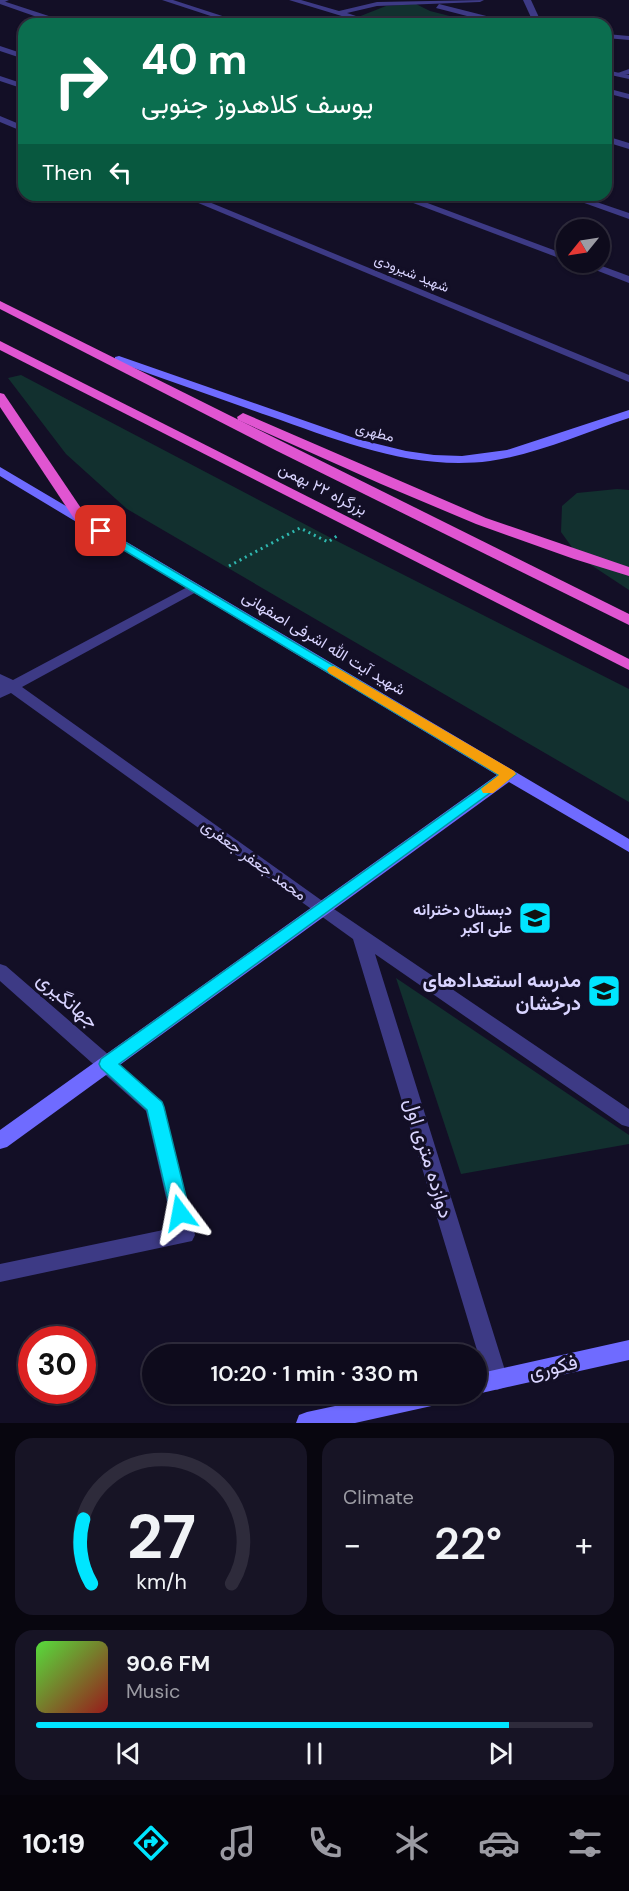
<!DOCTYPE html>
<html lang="en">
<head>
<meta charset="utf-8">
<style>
  body { margin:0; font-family:"DM Sans",Vazirmatn,sans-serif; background:#171425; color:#f1f3f6; height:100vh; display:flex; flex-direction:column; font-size:22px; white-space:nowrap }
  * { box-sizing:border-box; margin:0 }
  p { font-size:20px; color:#9b9ba3 }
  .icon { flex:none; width:33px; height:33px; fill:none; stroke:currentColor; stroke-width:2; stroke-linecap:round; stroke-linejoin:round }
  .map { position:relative; height:1423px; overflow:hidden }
  .drawer { display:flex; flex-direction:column; gap:15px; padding:15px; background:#08060f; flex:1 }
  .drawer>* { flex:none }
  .banner { position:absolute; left:18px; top:18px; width:594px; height:183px; border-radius:18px; box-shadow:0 2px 4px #0004,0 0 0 2px #2e2b3b; background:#0b6e4f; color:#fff; overflow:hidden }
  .needle { width:39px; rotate:240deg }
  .fabs { position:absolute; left:556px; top:219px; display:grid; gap:12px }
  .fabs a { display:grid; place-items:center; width:54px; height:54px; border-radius:50%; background:#0e0b1c; box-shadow:0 2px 4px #0004,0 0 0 2px #2e2b3b; font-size:30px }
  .speed { position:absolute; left:18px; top:1326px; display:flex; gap:12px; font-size:30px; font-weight:700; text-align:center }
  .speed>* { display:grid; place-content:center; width:78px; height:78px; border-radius:50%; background:#0e0b1c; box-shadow:0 2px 4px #0004,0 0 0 2px #2e2b3b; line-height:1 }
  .speed .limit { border:9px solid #d22; background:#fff; color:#111 }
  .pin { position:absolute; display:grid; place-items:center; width:51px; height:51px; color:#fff; margin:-26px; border-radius:12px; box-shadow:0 3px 9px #0006 }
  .me { position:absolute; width:66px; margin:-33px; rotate:347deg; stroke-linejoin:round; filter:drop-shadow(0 0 4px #0008) }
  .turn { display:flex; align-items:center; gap:21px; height:126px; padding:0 24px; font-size:27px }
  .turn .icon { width:78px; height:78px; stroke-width:2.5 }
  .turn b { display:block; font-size:42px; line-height:51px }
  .then { display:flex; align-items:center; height:57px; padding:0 24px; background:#0003; gap:12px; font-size:22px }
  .big { font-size:45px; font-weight:600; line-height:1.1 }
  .drawer .tile { flex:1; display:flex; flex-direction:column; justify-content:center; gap:9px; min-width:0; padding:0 21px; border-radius:18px; background:#171425 }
  .drawer .dial { align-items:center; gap:0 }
  .dial svg { height:156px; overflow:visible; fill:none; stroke:#2e2b3b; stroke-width:7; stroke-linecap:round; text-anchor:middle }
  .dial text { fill:#f1f3f6; stroke:none }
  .song { display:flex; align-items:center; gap:18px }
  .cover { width:72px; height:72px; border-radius:9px; background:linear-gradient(135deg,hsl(110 70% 55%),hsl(0 70% 35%)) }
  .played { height:6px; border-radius:3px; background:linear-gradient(90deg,#00e5ff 85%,#2e2b3b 85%) }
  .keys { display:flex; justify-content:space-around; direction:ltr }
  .heat { display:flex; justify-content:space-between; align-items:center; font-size:33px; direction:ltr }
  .drawer .tiles { flex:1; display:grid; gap:15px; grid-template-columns:1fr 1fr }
  .tile:last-child { grid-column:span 2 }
  .trip { position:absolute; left:142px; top:1344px; width:345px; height:60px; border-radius:30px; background:#0e0b1c; box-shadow:0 2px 4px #0004,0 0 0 2px #2e2b3b; font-weight:600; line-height:60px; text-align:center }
  .dock { display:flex; height:96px; justify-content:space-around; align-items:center; background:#06040b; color:#9b9ba3 }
  .dock .icon { width:42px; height:42px }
  .dock .current { color:#00e5ff }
  .dock b { font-size:27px; color:#f1f3f6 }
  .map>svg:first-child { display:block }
</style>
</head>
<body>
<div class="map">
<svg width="629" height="1423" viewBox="0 0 629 1423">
  <rect width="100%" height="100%" fill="#130f26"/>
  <g fill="#12302f">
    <polygon points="416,4 430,11 481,24 384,24 358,17 386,6"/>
    <polygon points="21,375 331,538 629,689 629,802 127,509 66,454 8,378"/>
    <polygon points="617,489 629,490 629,590 579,557 561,532 562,506 577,493"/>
    <polygon points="396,978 629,1135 629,1144 461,1174"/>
  </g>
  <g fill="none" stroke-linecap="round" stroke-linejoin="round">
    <polyline stroke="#2fb8b0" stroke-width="3" stroke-dasharray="2 4" stroke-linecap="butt" points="229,566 300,528 328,542 337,536"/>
    <polygon fill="#3d3a85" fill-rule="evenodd" points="606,70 629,75 629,79 606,74"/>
    <g fill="#3d3a85" fill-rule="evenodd">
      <polygon points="0,0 67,22 68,24 57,24 0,4"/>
      <polygon points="162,0 173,0 247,24 235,24"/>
      <polygon points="289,0 301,0 339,11 377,2 484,0 480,2 377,6 347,13 380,24 368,24"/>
      <polygon points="523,0 531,0 542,24 534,24"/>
      <polygon points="439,4 510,22 511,24 498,24 436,8"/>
      <polygon points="606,34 629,36 629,40 606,38"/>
      <polygon points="0,46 24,54 24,59 0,51"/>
      <polygon points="629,69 629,74 619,76 615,74"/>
      <polygon points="0,76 24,84 24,89 0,81"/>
      <polygon points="606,88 629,94 629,99 606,93"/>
      <polygon points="0,116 24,126 24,132 0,122"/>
      <polygon points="606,136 629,143 629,149 606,142"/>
      <polygon points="179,195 192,195 629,375 629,382"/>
      <polygon points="392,195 406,195 567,255 567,261"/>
      <polygon points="562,195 576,195 629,213 629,219"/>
      <polygon points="575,262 591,262 629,276 629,283"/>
      <polygon points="195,583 202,587 200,590 22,687 328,905 629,1109 629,1127 622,1125 375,954 508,1380 505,1387 497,1390 489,1387 486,1380 353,939 11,693 0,698 0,674 13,680"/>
      <polygon points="0,964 6,966 162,1101 195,1235 192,1241 0,1282 0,1264 173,1228 146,1111 0,981"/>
    </g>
    <polygon fill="#3d3a85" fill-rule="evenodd" points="0,0 9,0 0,4"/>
    <g fill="#6f6bff" fill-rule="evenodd">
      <path d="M119,356L357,439L406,451L434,455L462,456L507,450L629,410V418C583,433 538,454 490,461C413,471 340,441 269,416C218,398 166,380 115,361V357Z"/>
      <polygon points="0,467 629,839 629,852 509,782 7,1147 0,1149 0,1130 497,775 0,476"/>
      <polygon points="629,1340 629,1360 477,1394 474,1394 477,1394 477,1374"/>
      <polygon points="391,1394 447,1394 444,1401 436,1405 355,1423 296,1423 299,1415 307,1412"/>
    </g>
    <g fill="#e055d1" fill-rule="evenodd">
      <polygon points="0,301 629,614 629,625 275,450 0,309"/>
      <polygon points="0,341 629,659 629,670 0,350"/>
      <polygon points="0,393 4,394 89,520 87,523 77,523 75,520 0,407"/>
      <polygon points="243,413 486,518 629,567 629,576 574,559 476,524 381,484 238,420 237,417"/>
    </g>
  </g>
  <polygon fill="#00e5ff" stroke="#0095a6" stroke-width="1.5" points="101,528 516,774 119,1064 162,1102 164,1107 190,1213 187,1219 180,1221 174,1219 171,1213 147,1110 101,1068 99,1064 101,1059 499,775 97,534 97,529"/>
  <polygon fill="#f59e0b" points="334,666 514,771 516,774 493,793 483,793 481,789 499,775 329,673 327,670 329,667"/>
  <defs>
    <g id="school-square" transform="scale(1.725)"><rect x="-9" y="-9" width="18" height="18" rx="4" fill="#00e5ff" stroke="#130f26"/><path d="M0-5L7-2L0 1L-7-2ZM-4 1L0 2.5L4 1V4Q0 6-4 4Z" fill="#111"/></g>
  </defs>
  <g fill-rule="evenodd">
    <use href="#school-square" x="535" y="918"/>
    <use href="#school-square" x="604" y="991"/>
  </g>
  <g text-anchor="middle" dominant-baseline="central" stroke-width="6" stroke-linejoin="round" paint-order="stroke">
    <g font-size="14" fill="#d9d4ff" stroke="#130f26">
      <text transform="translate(412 273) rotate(22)">شهید شیرودی</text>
      <text transform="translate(375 432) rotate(15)">مطهری</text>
    </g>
    <g font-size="16" fill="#d9d4ff" stroke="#130f26">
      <text transform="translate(323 489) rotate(27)">بزرگراه ۲۲ بهمن</text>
      <text transform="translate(324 643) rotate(31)">شهید آیت الله اشرفی اصفهانی</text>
      <text transform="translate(254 860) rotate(36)">محمد جعفر جعفری</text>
    </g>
    <g font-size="16" font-weight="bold" fill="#d9d4ff" stroke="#130f26" text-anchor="end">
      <text x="512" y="909">دبستان دخترانه<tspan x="512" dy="18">علی اکبر</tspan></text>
    </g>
    <g font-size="20" font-weight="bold" fill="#d9d4ff" stroke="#130f26" text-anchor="end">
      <text x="581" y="980">مدرسه استعدادهای<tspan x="581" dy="23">درخشان</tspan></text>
    </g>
    <g font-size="20" fill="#d9d4ff" stroke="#130f26">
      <text transform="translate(68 1000) rotate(41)">جهانگیری</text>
      <text transform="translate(429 1158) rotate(73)">دوازده متری اول</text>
      <text transform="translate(553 1367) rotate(-13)">فکوری</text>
    </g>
  </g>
</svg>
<div class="fabs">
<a><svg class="needle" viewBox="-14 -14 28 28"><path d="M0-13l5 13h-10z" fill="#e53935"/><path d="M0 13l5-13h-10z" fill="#9b9ba3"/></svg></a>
</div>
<div class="speed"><div class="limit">30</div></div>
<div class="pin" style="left:101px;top:531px;background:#d93025"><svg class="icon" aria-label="arrive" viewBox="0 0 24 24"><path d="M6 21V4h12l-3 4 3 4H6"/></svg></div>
<svg class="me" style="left:180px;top:1213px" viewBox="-20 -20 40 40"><path d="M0-17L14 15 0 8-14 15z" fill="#00e5ff" stroke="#fff" stroke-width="4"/></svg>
<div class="trip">10:20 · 1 min · 330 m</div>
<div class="banner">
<div class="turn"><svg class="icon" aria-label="right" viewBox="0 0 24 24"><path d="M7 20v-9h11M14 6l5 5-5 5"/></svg><div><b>40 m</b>یوسف کلاهدوز جنوبی</div></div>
<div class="then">Then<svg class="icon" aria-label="left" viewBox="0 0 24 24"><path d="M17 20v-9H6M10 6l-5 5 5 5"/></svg></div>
</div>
</div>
<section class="drawer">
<div class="tiles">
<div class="tile dial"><svg viewBox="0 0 100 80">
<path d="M14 69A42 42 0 1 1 86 69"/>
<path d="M14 69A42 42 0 0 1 10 36" stroke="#00e5ff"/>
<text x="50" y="56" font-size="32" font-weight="700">27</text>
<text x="50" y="72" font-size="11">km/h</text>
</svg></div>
<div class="tile"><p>Climate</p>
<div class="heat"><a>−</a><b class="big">22°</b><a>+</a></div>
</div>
<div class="tile">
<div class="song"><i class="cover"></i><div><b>90.6 FM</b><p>Music</p></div></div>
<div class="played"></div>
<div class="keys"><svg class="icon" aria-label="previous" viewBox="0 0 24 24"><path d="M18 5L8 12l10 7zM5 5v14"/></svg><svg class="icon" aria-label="pause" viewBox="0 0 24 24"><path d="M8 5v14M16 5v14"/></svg><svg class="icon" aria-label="next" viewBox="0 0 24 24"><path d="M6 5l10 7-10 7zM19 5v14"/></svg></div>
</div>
</div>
</section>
<nav class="dock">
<b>10:19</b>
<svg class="icon current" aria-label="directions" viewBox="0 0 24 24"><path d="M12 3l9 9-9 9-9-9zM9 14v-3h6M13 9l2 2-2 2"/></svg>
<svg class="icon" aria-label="music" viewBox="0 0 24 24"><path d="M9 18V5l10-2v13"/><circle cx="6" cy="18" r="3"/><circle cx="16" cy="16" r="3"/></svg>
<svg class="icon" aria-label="phone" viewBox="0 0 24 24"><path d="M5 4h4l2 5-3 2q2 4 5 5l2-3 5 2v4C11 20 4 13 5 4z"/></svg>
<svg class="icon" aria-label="climate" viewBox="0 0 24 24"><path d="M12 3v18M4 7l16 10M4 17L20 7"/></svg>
<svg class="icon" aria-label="car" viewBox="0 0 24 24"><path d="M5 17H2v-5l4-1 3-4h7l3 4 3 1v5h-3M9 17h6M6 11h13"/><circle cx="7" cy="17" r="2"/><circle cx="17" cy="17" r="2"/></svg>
<svg class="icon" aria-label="filters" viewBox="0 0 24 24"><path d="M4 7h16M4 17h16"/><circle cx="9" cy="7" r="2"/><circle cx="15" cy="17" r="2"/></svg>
</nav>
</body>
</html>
